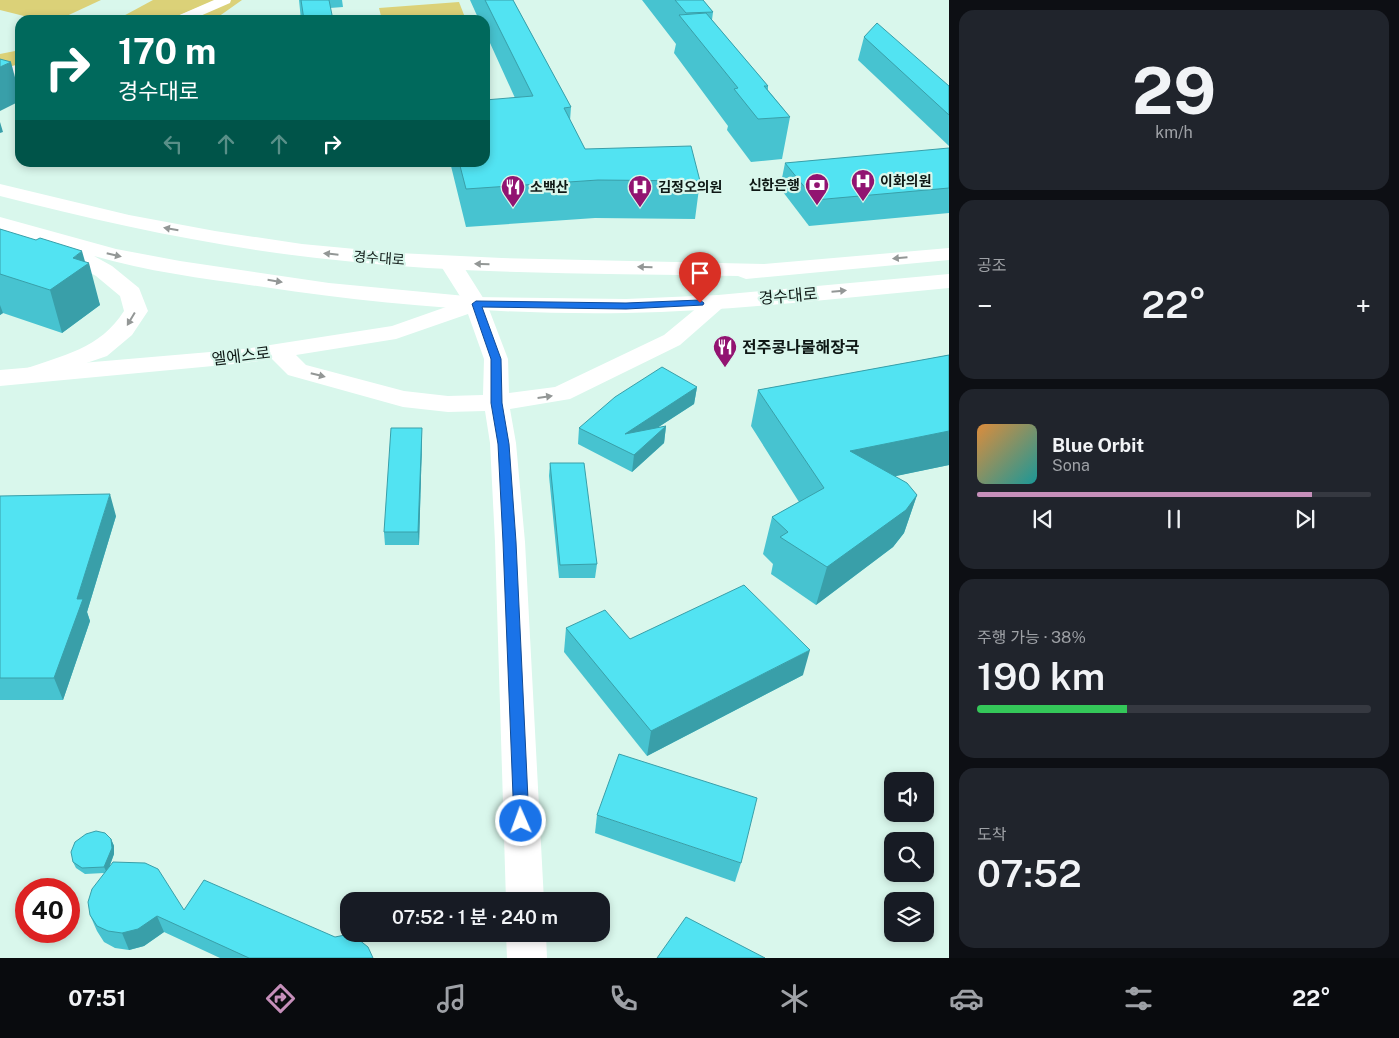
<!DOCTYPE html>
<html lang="ko">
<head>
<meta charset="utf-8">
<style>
  body { margin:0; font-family:"Public Sans","Noto Sans KR",sans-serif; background:#20242c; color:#f1f3f6; height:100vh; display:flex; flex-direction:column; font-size:19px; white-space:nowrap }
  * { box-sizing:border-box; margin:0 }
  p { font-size:16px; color:#9ea1a6 }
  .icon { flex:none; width:28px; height:28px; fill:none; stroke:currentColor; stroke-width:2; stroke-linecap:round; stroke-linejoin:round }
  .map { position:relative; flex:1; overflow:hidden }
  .drawer { display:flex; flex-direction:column; gap:10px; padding:10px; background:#0d0f14; width:450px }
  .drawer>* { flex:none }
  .guide { position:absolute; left:15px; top:15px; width:475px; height:152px; border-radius:15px; box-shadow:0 2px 8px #0003; background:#00695c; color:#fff; overflow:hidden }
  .buttons { position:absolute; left:884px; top:772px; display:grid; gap:10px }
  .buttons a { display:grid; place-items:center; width:50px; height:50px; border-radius:10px; background:#171b24; box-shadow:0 2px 8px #0003; font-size:25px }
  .speed { position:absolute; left:15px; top:878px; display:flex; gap:10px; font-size:25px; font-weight:700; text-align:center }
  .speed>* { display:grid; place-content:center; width:65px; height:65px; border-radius:50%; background:#171b24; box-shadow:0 2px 8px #0003; line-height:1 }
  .speed .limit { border:8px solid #d22; background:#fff; color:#111 }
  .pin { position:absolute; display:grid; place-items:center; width:42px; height:42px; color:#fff; margin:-51px -21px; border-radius:50% 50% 50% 0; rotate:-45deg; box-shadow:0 0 5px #0007 }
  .pin .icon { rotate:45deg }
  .me { position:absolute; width:55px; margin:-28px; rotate:358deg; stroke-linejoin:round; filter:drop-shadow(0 0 4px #0008) }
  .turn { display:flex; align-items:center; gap:18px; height:105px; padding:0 20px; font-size:22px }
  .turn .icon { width:65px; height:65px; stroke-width:2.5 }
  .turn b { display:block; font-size:35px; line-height:42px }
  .lanes { display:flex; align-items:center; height:48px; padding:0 20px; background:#0003; justify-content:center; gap:25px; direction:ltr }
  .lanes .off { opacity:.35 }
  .big { font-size:38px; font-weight:600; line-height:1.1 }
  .drawer .card { flex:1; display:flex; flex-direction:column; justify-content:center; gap:8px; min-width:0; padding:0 18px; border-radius:15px; background:#20242c }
  .drawer .dial { align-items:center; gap:0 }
  .dial b { font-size:65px; line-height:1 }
  .song { display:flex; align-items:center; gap:15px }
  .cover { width:60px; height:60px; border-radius:8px; background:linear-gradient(135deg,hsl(30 70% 55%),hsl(180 70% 35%)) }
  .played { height:5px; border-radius:2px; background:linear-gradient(90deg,#c68fba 85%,#363941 85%) }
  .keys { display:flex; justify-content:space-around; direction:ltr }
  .heat { display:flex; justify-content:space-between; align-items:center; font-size:28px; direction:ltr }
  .charge { height:8px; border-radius:4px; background:linear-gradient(90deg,#34c759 38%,#363941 0) }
  .trip { position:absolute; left:340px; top:892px; width:270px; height:50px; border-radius:15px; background:#171b24; box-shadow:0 2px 8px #0003; font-weight:600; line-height:50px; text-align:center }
  .dock { display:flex; height:80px; justify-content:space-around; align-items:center; background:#090b0e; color:#9ea1a6 }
  .dock .icon { width:35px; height:35px }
  .dock .current { color:#c68fba }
  .dock b { font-size:22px; color:#f1f3f6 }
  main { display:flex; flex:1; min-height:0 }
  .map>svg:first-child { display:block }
</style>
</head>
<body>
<main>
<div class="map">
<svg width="949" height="958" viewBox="0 0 949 958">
  <rect width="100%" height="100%" fill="#d9f7ec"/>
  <g fill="#dbd178">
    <polygon points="0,0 101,0 58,20 40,20 0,10"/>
    <polygon points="153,0 216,0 168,20 116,20"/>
    <polygon points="225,0 242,0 218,17 216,20 177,20"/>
    <polygon points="459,2 466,20 382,20 379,8"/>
    <polygon points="20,50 20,65 0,71 0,54"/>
  </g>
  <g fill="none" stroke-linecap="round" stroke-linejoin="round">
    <g fill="#fff" fill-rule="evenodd">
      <polygon points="214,0 231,0 230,3 191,20 173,20 175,17"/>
      <polygon points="20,64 20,72 0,77 0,69"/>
    </g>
    <g fill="#fff" fill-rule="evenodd">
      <path d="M450,256L458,258L487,304L508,359L509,393L555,387L664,335L710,297L718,295L726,297L729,302L680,345L570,399L510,409L516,443L525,542L544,901H506L495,542L490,443L485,411L448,412L403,407L288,375L272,359L245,363L0,386V370L245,349L392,326L463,301L439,263L442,258ZM468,314L484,359L483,395L448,396L404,391L306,365L296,355L396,339Z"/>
      <polygon points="506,934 546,934 547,958 507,958"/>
    </g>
    <g fill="#fff" fill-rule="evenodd">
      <path d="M0,184L129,215L215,231L302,244L398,253L502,258L764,264L949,248V260L746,279L738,276C607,273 475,275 345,261C228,250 114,225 0,196Z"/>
      <path d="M0,217L116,249L180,261L329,283L476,297L626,299L718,295L949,274V288C842,298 734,311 626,313C504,315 384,305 264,287C207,279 149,272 94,256L112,266L139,288L148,311L132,335L107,356L31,382L22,380L19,375L22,370C63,355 100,349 124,311L120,296L96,276L66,259L63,254L68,249L0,230Z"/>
    </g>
  </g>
  <g fill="#47c3d0">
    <polygon points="299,0 342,0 343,7 330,8 333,20 301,20"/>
    <polygon points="470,0 513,0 571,107 570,121 585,149 700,181 695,219 595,218 466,227 450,162 485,162 515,98 485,32 485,20 479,20"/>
    <polygon points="642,0 703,0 713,12 712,20 768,86 768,90 790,117 782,159 751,162 727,130 728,126 674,53 676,44"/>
    <polygon points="864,37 949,86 949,146 858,60"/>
    <polygon points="949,149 949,213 809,226 780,188 785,163"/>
    <polygon points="0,229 85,262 100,305 62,333 3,313 0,315"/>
    <polygon points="949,355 949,465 895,476 917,495 904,533 893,547 816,605 771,574 773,564 763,554 772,517 799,502 751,426 758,390"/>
    <polygon points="697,387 694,404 657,428 666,426 664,443 632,472 578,444 579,428"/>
    <polygon points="422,441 419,545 385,545 384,532"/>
    <polygon points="550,463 597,564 595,578 559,578 549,476"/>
    <polygon points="0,496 116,516 87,612 90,621 63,700 0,700"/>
    <polygon points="566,628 630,639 803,675 647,756 564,652"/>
    <polygon points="597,815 741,863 735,882 595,833"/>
    <polygon points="111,839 114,846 114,854 110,865 184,910 373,958 220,958 164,932 144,946 129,950 115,948 104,942 97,931 90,915 104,873 85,874 76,868 73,862"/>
  </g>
  <g fill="#399fa9">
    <polygon points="11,62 20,97 20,101 0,111 0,67"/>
    <polygon points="0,122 3,132 0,133"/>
    <polygon points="82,251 86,265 89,263 100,305 62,333 50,290 73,258"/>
    <polygon points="0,305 3,313 0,315"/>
    <polygon points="697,387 694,404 623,450 625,434"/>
    <polygon points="666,426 664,443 632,472 634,455"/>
    <polygon points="422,428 422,441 419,545 418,532"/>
    <polygon points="949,431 949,465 839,488 850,451"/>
    <polygon points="110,494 116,516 87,612 90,621 63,700 54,678 77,599"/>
    <polygon points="917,495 904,533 893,547 816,605 827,567"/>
    <polygon points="810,650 803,675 647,756 651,731"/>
    <polygon points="111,839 114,846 114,854 107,873 104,867"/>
    <polygon points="157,916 164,932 144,946 129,950 122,933"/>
  </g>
  <g fill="#52e3f2" stroke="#399fa9">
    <polygon points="301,0 329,0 333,20 304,20"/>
    <polygon points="485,0 513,0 571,107 564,108 585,149 691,146 700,181 598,180 466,189 459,162 485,162 485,100 533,96"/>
    <polygon points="675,0 703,0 713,12 686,13"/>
    <polygon points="706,13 768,86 764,86 790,117 758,119 734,89 738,88 679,15"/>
    <polygon points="877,23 949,86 949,115 864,37"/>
    <polygon points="0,59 11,62 0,67"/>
    <polygon points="949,148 949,188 815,200 785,163"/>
    <polygon points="0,229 36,240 40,238 82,251 73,258 89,263 50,290 0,274"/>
    <polygon points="949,355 949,431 850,451 907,483 917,495 906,510 827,567 780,537 788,532 772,517 824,488 758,390"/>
    <polygon points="662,367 697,387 625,434 666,426 634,455 579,428 615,397"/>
    <polygon points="391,428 422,428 418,532 384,532"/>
    <polygon points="550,463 584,463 597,564 560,565"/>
    <polygon points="110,494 77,599 83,599 54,678 0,678 0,496"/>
    <polygon points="744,585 810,650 651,731 566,628 605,610 630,639"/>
    <polygon points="619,754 757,798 741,863 597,815"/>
    <polygon points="96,831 105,833 111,839 112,848 104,867 82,868 73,862 71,852 75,842 86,834"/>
    <polygon points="113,862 145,863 158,869 184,910 204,880 335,937 345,935 358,939 368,947 373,958 249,958 157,916 138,929 122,933 108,931 97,926 90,915 88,902 92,889"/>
    <polygon points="686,917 765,958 657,958"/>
  </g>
  <defs><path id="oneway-solid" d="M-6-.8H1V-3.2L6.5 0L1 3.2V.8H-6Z" transform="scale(1.25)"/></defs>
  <g fill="#939796">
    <use href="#oneway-solid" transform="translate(171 229) rotate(-170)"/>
    <use href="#oneway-solid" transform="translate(331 254) rotate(-174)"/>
    <use href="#oneway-solid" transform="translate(114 255) rotate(13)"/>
    <use href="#oneway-solid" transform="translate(900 258) rotate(175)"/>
    <use href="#oneway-solid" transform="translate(482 264) rotate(-179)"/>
    <use href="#oneway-solid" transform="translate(645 267) rotate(-178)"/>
    <use href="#oneway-solid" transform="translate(275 281) rotate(9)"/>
    <use href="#oneway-solid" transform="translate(839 291) rotate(-5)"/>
    <use href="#oneway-solid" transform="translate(131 319) rotate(121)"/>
    <use href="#oneway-solid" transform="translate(318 375) rotate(14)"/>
    <use href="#oneway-solid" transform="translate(545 397) rotate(-8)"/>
  </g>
  <polygon fill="#1a73e8" stroke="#114b97" points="700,300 704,303 703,305 626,309 482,307 501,359 502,403 509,444 516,542 529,821 527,826 521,828 516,826 514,821 503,542 498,444 491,403 491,359 472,304 476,301 626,303"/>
  <defs>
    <g id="hospital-pin" transform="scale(1.25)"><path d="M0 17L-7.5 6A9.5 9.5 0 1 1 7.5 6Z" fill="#921471" stroke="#d9f7ec"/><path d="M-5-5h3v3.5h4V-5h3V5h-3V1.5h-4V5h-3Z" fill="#fff"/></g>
    <g id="bank-pin" transform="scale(1.25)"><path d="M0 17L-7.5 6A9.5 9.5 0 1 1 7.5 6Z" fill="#921471" stroke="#d9f7ec"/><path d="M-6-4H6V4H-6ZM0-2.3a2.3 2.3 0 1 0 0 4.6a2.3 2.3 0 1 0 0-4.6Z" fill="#fff"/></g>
    <g id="restaurant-pin" transform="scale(1.25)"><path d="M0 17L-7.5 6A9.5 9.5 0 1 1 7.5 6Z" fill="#921471" stroke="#d9f7ec"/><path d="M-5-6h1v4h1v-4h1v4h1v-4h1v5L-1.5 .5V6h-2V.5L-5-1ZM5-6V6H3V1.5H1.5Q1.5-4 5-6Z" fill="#fff"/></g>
  </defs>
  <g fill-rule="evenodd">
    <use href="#hospital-pin" x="863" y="181"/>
    <use href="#bank-pin" x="817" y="185"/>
    <use href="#restaurant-pin" x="513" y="187"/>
    <use href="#hospital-pin" x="640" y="187"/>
    <use href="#restaurant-pin" x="725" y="347"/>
  </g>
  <g text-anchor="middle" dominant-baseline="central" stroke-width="4.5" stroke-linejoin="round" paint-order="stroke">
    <g font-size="14" font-weight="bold" fill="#0e1815" stroke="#d9f7ec" text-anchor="start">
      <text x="880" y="181">이화의원</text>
      <text x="800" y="185" text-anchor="end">신한은행</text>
      <text x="530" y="187">소백산</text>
      <text x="658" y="187">김정오의원</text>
    </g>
    <g font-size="14" fill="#0e1815" stroke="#d9f7ec">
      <text transform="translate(379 258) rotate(4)">경수대로</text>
    </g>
    <g font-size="16" fill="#0e1815" stroke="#d9f7ec">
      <text transform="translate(788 296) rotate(-5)">경수대로</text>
      <text transform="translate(241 356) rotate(-7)">엘에스로</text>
    </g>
    <g font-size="16" font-weight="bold" fill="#0e1815" stroke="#d9f7ec" text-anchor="start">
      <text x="742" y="347">전주콩나물해장국</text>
    </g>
  </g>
</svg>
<div class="buttons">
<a><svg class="icon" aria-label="sound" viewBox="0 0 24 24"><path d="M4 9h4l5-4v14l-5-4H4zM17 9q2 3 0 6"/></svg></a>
<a><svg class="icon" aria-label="search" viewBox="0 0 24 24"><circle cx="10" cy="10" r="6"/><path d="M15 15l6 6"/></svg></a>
<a><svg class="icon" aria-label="layers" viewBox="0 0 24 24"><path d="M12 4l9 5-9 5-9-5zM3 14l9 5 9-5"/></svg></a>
</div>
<div class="speed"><div class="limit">40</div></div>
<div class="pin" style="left:700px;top:303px;background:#d93025"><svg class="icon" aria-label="arrive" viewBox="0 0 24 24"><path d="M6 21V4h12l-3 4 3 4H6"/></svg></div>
<svg class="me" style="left:521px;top:821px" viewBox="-20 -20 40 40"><circle r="17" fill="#1a73e8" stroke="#fff" stroke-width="3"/><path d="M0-11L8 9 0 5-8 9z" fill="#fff"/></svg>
<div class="trip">07:52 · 1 분 · 240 m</div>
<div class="guide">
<div class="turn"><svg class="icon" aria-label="right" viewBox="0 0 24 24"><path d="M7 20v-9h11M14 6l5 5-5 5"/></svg><div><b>170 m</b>경수대로</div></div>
<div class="lanes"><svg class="icon off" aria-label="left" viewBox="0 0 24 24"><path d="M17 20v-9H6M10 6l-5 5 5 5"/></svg><svg class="icon off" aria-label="ahead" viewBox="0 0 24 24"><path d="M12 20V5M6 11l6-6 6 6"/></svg><svg class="icon off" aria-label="ahead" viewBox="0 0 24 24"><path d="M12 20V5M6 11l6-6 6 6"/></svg><svg class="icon" aria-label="right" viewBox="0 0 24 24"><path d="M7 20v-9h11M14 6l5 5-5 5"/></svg></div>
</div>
</div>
<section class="drawer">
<div class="card dial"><b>29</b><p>km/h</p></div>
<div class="card"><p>공조</p>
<div class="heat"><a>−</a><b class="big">22°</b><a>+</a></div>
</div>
<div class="card">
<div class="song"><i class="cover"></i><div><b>Blue Orbit</b><p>Sona</p></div></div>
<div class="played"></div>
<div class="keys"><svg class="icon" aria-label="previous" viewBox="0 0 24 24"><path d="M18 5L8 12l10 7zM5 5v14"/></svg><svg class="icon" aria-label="pause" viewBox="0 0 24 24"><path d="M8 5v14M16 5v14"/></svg><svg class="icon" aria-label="next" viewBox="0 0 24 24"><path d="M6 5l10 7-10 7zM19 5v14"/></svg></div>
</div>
<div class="card"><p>주행 가능 · 38%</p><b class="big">190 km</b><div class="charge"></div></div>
<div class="card"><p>도착</p><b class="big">07:52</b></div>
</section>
</main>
<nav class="dock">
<b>07:51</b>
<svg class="icon current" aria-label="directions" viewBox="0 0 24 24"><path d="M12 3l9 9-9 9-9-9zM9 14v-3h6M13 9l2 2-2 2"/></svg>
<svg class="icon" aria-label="music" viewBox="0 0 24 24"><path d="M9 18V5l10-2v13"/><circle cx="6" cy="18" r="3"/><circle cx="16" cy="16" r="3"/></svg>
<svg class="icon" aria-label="phone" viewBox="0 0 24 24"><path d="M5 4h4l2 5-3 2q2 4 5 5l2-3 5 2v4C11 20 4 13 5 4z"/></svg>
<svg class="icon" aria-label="climate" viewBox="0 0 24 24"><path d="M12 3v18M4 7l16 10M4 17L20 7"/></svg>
<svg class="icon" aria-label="car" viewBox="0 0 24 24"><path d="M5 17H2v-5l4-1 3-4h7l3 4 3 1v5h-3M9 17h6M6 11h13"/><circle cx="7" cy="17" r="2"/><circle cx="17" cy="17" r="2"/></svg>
<svg class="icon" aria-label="filters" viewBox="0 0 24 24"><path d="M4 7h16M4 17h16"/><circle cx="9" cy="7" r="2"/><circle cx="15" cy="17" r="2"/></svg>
<b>22°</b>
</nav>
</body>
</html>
